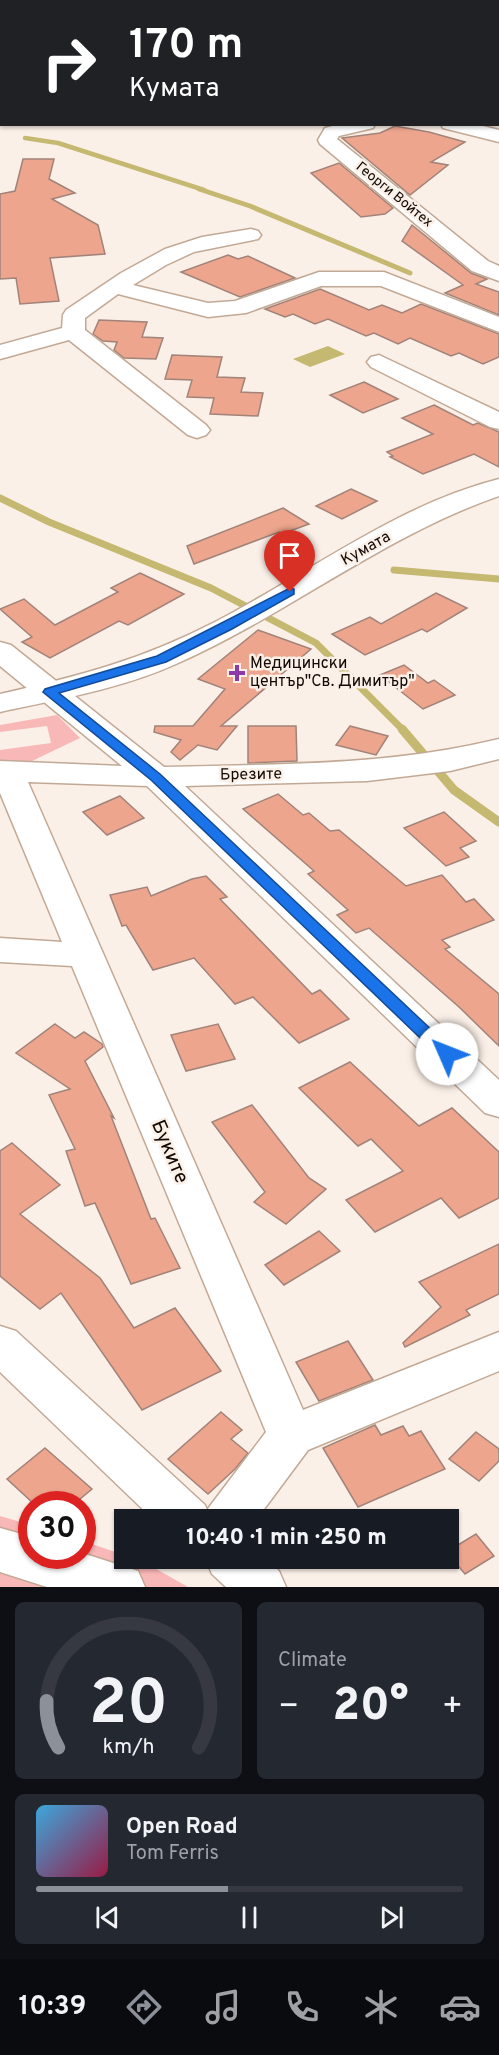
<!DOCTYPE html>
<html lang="en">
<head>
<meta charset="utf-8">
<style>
  body { margin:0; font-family:Overpass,sans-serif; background:#242831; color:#f1f3f6; height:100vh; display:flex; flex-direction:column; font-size:22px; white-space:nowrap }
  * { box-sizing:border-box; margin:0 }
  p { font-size:20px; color:#9ea1a6 }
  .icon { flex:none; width:33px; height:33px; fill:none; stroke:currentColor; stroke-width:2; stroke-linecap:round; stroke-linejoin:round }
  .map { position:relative; height:1587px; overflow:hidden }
  .sheet { display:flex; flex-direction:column; gap:15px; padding:15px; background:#0d0f14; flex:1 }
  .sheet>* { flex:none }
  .banner { position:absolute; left:0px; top:0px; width:500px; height:126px; box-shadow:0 2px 4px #0004; background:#202124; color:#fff; overflow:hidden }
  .speed { position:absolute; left:18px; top:1491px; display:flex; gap:12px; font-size:30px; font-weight:700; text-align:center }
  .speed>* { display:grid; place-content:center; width:78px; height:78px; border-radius:50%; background:#171b24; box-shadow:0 2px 4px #0004; line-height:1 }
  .speed .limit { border:9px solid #d22; background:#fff; color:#111 }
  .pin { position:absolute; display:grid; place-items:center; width:51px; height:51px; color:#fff; margin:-62px -26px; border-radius:50% 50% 50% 0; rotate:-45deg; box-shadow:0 0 6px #0007 }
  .pin .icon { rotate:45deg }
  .me { position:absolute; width:66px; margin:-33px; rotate:314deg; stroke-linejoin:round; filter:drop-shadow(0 0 4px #0008) }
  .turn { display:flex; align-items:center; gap:21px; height:126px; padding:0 30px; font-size:27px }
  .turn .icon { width:78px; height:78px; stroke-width:2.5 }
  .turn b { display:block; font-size:42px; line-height:51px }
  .big { font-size:45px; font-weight:800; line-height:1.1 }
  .sheet .tile { flex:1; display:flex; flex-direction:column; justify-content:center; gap:9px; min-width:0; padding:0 21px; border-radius:9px; background:#242831 }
  .sheet .dial { align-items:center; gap:0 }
  .dial svg { height:156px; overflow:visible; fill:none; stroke:#363941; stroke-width:7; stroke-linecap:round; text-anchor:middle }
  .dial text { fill:#f1f3f6; stroke:none }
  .song { display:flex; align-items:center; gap:18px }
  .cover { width:72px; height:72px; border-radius:9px; background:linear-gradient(135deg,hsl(200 70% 55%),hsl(340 70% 35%)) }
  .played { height:6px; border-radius:3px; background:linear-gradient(90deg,#8c9099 45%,#363941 45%) }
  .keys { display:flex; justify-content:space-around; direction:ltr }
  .heat { display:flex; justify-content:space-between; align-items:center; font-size:33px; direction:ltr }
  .sheet .tiles { flex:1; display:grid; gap:15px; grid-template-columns:1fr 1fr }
  .tile:last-child { grid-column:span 2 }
  .trip { position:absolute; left:114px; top:1509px; width:345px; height:60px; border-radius:0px; background:#171b24; box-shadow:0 2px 4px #0004; font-weight:800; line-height:60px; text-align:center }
  .tabs { display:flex; height:96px; justify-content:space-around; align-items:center; background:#090b0e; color:#9ea1a6 }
  .tabs .icon { width:42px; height:42px }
  .tabs .active { color:#8c9099 }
  .tabs b { font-size:27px; color:#f1f3f6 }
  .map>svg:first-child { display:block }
</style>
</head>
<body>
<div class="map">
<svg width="499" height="1587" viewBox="0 0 499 1587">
  <rect width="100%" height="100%" fill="#fbf0e8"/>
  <g fill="#f9b8b8">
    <polygon points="57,715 80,738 30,762 0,762 0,750 51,743 47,726 0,732 0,725"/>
    <polygon points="0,1516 31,1525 32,1556 82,1556 83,1541 124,1555 124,1558 144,1562 188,1587 0,1587"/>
  </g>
  <polygon fill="#c5b971" points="328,346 345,354 310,367 293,359"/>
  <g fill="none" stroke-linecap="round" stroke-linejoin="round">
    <polyline stroke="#c5b971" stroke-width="4.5" points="25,138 58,143 204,190"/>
    <polyline stroke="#c5b971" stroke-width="5" points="199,189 250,206 410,273"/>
    <g stroke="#c5b971" stroke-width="7">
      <polyline points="0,498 49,522 211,588 316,643 403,730"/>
      <polyline points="394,570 499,579"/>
    </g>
    <polyline stroke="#c5b971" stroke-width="9" points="402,729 454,790 499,822"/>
  </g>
  <g fill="#eda58d" stroke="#a18379" stroke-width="1.5">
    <polygon points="395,126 429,132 465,142 431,162 448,165 410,195 342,138 380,133"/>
    <polygon points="23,159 54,159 49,179 75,193 52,199 98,225 105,254 50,258 59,301 20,304 16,278 0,279 0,194 15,191"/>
    <polygon points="339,163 393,208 385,214 361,217 311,173"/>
    <polygon points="412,225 471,273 487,279 476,284 499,292 499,315 445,293 463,285 402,241"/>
    <polygon points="228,255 238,259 248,256 295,278 240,297 181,272"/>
    <polygon points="320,289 369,310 382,305 402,313 421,304 499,334 499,357 483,364 459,353 451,356 410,338 398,344 374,333 366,336 328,319 315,324 293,314 285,317 265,309"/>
    <polygon points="99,320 147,322 142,337 163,338 156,359 124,358 114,350 117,342 103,341 93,334"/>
    <polygon points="172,355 222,357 217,377 245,378 241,392 263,393 258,416 210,414 214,398 187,397 192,380 165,379"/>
    <polygon points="364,382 398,399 363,413 330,395"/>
    <polygon points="434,405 473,425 478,423 499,432 499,467 474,454 423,474 390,457 393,456 387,452 433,434 402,418"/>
    <polygon points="351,489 377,501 342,519 316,506"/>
    <polygon points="283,508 309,524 282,534 279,532 194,564 187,546"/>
    <polygon points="140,573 184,594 128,625 119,621 50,658 22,642 32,637 0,609 24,599 55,625 118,592 111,588"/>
    <polygon points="436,593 467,608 427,632 422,629 365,655 332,634 370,617 381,624"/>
    <polygon points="258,630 311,649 221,726 237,726 217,750 198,745 180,760 171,752 181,740 154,732 155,726 193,726 225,689 198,679"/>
    <polygon points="404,665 428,683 434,680 455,695 423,709 380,675"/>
    <polygon points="248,726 296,726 297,761 248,763"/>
    <polygon points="350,726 388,736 376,755 336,745"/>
    <polygon points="278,794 303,815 309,813 330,831 339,830 406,886 442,875 466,902 474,899 494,920 442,940 450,947 445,949 499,994 499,1046 459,1007 369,928 356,933 337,915 348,910 308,874 314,871 243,809"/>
    <polygon points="120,796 144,818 107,835 83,812"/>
    <polygon points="444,812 476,841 460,848 469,857 446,866 404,828"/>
    <polygon points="206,876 227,897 220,899 312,994 320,990 349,1019 299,1043 253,997 235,1004 194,958 153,970 126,925 122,926 110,895 147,887 151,896 192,879"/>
    <polygon points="55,1024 75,1038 84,1032 102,1044 103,1047 85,1061 114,1118 111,1116 151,1219 155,1218 180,1268 131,1284 95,1203 85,1206 66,1151 75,1149 49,1095 70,1089 16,1053"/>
    <polygon points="218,1024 235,1059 186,1071 171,1035"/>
    <polygon points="350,1062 419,1126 452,1108 499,1152 499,1198 459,1218 441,1198 375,1232 346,1200 403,1171 371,1139 358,1146 299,1088"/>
    <polygon points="252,1105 309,1178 326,1189 286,1224 254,1202 265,1192 212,1122"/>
    <polygon points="12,1143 60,1185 20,1214 100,1278 134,1328 175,1308 221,1371 142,1410 61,1293 40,1309 0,1276 0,1151"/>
    <polygon points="319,1231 340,1251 284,1285 265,1265"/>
    <polygon points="499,1244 499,1294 466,1310 470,1315 405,1347 403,1343 441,1307 419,1282"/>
    <polygon points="348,1341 373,1380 319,1401 296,1362"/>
    <polygon points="221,1412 242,1430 231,1439 248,1453 235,1469 208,1494 168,1459"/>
    <polygon points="375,1425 381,1435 403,1426 409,1436 421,1431 445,1469 358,1507 323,1448"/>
    <polygon points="476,1432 499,1449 499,1461 479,1481 449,1459"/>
    <polygon points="45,1448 92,1489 74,1504 34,1504 7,1479"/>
    <polygon points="476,1534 494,1556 465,1574 448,1554 448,1551"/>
  </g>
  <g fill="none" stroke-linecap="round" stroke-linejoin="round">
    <g stroke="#c2a996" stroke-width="3">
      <g id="street">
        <polygon points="161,0 190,0 189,2"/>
        <polygon points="493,0 499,0 499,9 498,2 492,2"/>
        <rect x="498" y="37" width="1" height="10"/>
        <polygon points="340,124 375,124 373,128 339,136 337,139 488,261 499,266 499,281 472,271 320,144 318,140 325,128"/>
        <polygon points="441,124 475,124 499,130 499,142 443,128"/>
        <polygon points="251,229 258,231 261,235 258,239 194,252 166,265 133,285 208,303 235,301 319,272 384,272 499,317 499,332 381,286 321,286 246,313 208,317 118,294 85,318 85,330 206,425 210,430 206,435 197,438 188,435 69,340 0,359 0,345 62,328 63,315 66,310 121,273 165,249 202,237"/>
        <polygon points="379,355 499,412 499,429 490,427 371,367 367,362 371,357"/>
        <path d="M0,642L11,645L164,767C277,764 389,766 499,739V759L450,771L367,781L185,786L499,1080V1117L485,1113L147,786L28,782L303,1410L499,1332V1371L308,1450L256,1520H154L0,1372V1326L16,1331L205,1505L207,1510L266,1432L72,966L0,962V938L62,942L0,793V761L122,766L0,666Z"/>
        <polygon points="0,1528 32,1537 32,1556 82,1556 82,1553 138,1571 145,1587 47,1587 0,1572"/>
        <polygon points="205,1558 265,1558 279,1571 286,1587 226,1587 212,1574"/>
      </g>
    </g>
    <g stroke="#c2a996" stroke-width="3">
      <g id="secondary">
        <rect x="0" y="34" width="2" height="15"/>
        <polygon points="0,95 2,95 0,112"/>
        <path d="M499,479V496C383,536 287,615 176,664C121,689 59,699 0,712V694C80,676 141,660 215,622C308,574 396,505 499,479Z"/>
      </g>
    </g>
    <use href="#street" fill="#fff" fill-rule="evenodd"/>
    <use href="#secondary" fill="#fff" fill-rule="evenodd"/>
  </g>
  <polygon fill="#1a73e8" stroke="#114b97" stroke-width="1.5" points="290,588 294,589 294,594 232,629 166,662 59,693 160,774 453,1050 455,1054 453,1058 441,1058 151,780 43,692 45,689 157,656"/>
  <path fill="#8d3aa8" stroke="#fbf0e8" stroke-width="2" d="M234 664h6v6h6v6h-6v6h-6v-6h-6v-6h6z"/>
  <g text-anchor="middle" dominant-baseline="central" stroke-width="5" stroke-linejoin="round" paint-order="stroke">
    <g font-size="14" fill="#120904" stroke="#fbf0e8">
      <text transform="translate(394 195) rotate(39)">Георги Войтех</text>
    </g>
    <g font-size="16" fill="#120904" stroke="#fbf0e8">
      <text transform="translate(366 549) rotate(-29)">Кумата</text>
      <text transform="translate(251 775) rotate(-1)">Брезите</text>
    </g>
    <g font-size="16" fill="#120904" stroke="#fbf0e8" text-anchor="start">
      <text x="250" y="664">Медицински<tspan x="250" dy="18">център"Св. Димитър"</tspan></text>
    </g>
    <g font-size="20" fill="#120904" stroke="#fbf0e8">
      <text transform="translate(169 1152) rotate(67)">Буките</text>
    </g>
  </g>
</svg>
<div class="speed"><div class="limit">30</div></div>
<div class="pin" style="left:290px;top:592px;background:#d93025"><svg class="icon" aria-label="arrive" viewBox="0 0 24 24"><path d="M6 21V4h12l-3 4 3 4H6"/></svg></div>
<svg class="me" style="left:447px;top:1054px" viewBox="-20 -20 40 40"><circle r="19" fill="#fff"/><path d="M0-13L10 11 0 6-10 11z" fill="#1a73e8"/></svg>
<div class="trip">10:40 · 1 min · 250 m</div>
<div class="banner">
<div class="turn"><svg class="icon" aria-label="right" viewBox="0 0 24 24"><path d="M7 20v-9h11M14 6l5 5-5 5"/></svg><div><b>170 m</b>Кумата</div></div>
</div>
</div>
<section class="sheet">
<div class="tiles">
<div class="tile dial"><svg viewBox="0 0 100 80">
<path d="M14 69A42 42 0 1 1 86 69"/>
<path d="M14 69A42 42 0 0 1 8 45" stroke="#8c9099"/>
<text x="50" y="56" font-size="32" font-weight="700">20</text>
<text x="50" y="72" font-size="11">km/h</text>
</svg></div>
<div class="tile"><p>Climate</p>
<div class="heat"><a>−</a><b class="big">20°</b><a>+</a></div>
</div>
<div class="tile">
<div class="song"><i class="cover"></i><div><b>Open Road</b><p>Tom Ferris</p></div></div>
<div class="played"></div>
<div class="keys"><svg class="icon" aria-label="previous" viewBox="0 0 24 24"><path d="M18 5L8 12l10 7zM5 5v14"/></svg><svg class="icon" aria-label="pause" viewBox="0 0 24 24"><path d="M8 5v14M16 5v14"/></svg><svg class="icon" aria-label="next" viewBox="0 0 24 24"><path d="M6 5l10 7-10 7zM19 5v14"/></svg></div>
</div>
</div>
</section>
<nav class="tabs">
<b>10:39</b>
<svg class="icon active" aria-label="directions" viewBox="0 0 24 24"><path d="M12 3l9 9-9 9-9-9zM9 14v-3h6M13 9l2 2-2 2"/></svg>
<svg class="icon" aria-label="music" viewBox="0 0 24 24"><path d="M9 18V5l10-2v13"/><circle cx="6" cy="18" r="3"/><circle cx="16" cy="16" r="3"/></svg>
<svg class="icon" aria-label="phone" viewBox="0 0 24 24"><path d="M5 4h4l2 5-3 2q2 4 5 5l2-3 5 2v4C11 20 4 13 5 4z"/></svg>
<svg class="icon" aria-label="climate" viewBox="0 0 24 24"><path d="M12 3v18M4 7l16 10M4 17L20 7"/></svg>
<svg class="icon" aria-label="car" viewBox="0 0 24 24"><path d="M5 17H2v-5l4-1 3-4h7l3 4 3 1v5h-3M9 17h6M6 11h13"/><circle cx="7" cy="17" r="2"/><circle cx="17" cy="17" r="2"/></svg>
</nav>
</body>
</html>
